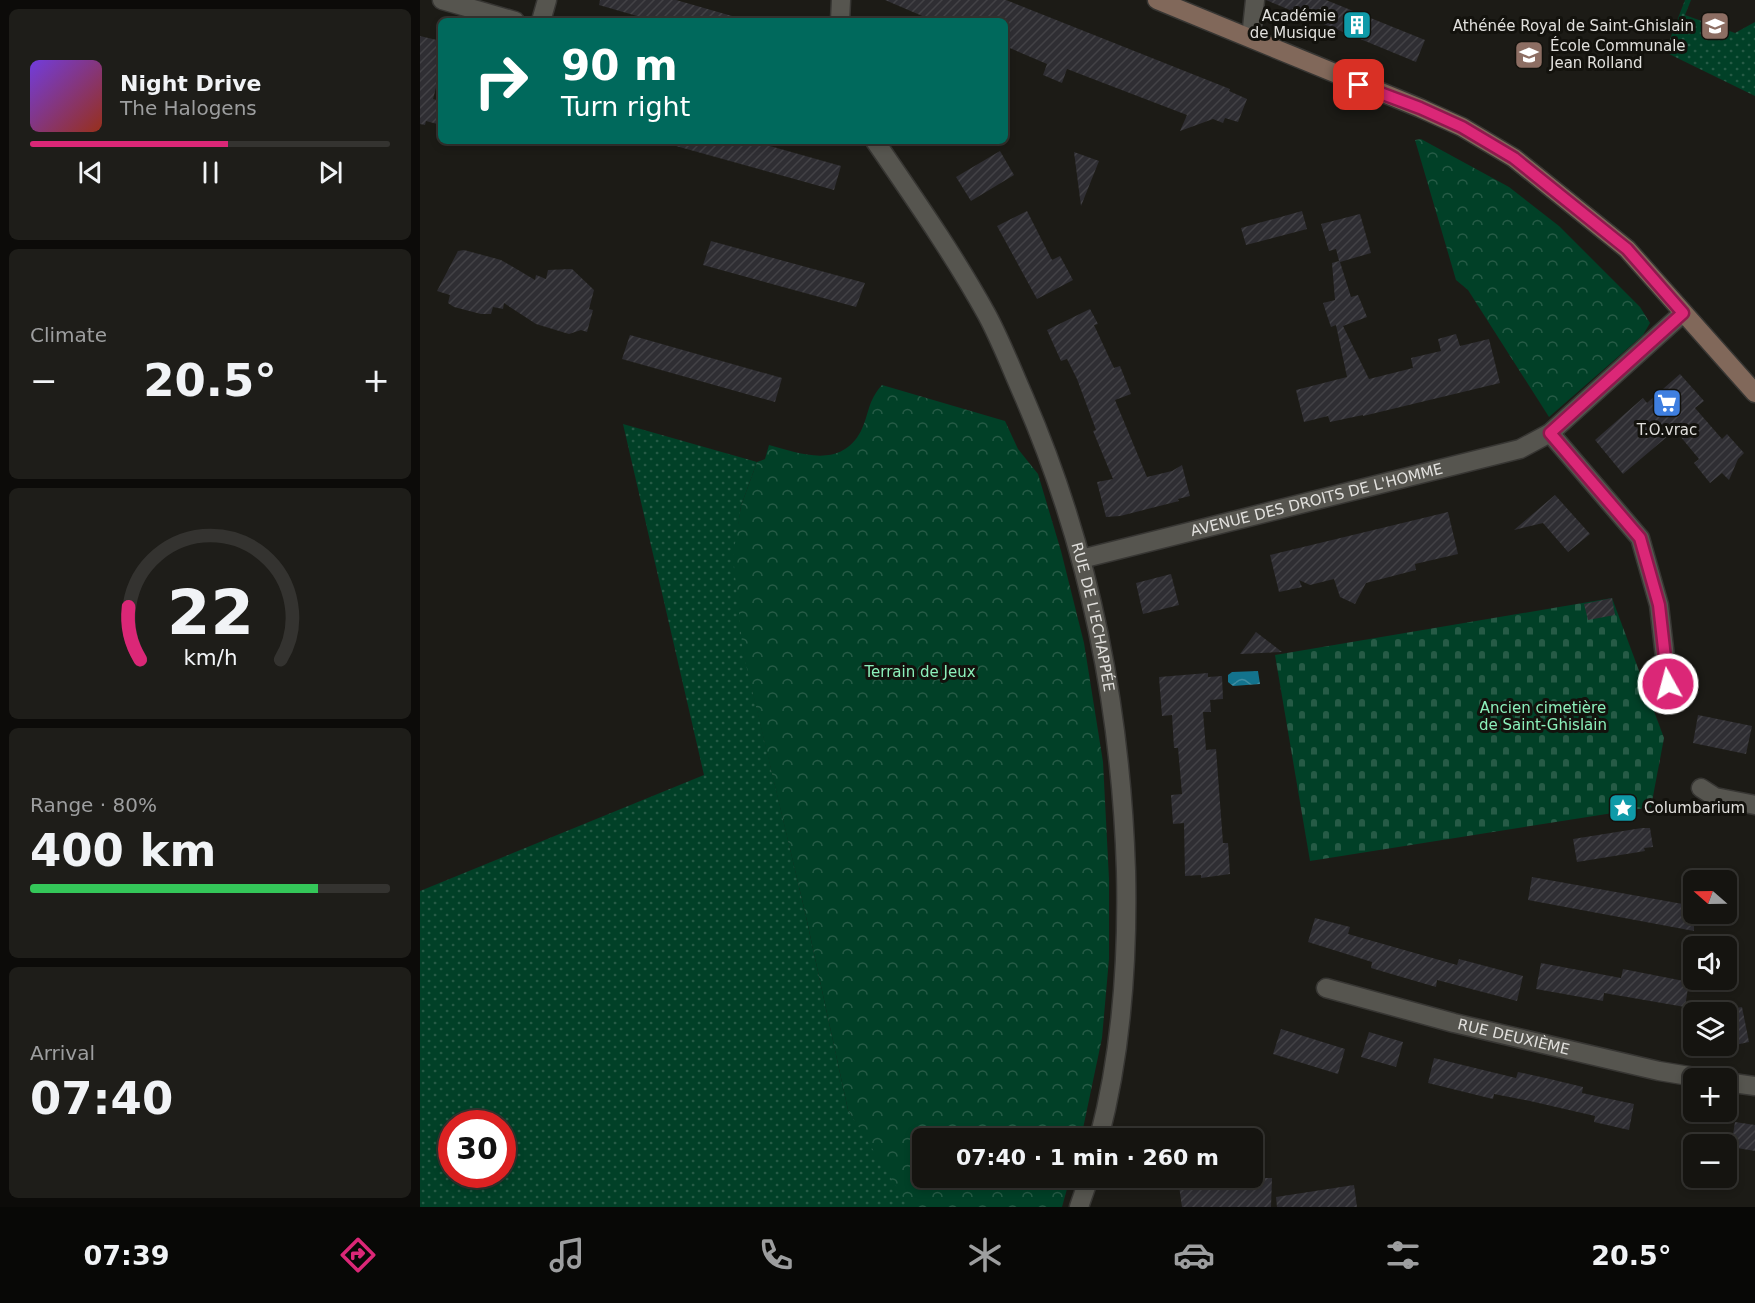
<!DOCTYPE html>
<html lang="en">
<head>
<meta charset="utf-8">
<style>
  body { margin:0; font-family:"DejaVu Sans",sans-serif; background:#1e1d19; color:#f1f3f6; height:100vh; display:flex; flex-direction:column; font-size:22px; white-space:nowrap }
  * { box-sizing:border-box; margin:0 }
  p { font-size:20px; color:#9d9e9f }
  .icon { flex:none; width:33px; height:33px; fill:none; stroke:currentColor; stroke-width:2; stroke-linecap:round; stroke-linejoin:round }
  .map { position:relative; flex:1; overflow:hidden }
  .details { display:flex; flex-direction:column; gap:9px; padding:9px; background:#0c0b09; width:420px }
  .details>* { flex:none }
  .banner { position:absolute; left:18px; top:18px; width:570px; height:126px; border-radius:9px; box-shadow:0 3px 9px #0003,0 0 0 2px #343330; background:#00695c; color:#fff; overflow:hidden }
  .needle { width:39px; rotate:290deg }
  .controls { position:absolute; left:1263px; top:870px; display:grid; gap:12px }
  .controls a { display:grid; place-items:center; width:54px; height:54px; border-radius:9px; background:#151410; box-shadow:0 3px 9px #0003,0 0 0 2px #343330; font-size:30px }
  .speed { position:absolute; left:18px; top:1110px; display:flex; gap:12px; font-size:30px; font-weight:700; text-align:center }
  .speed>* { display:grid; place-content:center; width:78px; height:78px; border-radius:50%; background:#151410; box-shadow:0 3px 9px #0003,0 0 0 2px #343330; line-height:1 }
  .speed .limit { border:9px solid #d22; background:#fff; color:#111 }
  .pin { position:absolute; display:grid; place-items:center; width:51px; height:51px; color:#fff; margin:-26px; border-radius:12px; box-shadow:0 3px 9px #0006 }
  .me { position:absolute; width:66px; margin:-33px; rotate:353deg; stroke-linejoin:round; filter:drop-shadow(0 0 4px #0008) }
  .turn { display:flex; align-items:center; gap:21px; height:126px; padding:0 24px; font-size:27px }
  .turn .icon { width:78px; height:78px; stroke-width:2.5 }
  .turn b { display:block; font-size:42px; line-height:51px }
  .big { font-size:45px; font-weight:700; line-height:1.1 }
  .details .tile { flex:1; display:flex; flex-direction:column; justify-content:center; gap:9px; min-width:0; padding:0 21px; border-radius:9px; background:#1e1d19 }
  .details .dial { align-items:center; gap:0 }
  .dial svg { height:156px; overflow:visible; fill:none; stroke:#343330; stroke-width:7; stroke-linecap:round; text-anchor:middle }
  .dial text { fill:#f1f3f6; stroke:none }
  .song { display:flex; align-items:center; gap:18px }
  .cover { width:72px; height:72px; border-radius:9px; background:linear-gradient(135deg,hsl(260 70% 55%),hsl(10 70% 35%)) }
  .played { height:6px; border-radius:3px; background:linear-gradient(90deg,#db2777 55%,#343330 55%) }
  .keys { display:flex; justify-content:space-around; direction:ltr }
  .heat { display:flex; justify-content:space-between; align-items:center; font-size:33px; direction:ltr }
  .charge { height:9px; border-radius:4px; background:linear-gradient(90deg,#34c759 80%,#343330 0) }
  .trip { position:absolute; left:492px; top:1128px; width:351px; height:60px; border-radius:9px; background:#151410; box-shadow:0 3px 9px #0003,0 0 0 2px #343330; font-weight:700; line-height:60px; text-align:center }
  .dock { display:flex; height:96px; justify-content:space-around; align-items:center; background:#080806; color:#9d9e9f }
  .dock .icon { width:42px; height:42px }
  .dock .selected { color:#db2777 }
  .dock b { font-size:27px; color:#f1f3f6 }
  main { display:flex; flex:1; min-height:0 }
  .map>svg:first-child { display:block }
</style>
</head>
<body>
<main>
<section class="details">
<div class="tile">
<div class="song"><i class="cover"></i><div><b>Night Drive</b><p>The Halogens</p></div></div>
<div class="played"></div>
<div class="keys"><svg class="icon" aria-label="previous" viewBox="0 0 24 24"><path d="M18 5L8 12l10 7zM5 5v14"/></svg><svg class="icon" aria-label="pause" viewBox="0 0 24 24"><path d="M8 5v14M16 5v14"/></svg><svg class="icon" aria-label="next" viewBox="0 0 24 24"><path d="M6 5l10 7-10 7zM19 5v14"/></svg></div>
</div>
<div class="tile"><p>Climate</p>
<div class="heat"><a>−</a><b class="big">20.5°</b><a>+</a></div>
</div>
<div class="tile dial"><svg viewBox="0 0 100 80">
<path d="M14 69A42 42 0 1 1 86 69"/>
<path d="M14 69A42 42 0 0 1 8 42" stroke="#db2777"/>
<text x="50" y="56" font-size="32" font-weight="700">22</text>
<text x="50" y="72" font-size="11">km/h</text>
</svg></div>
<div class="tile"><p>Range · 80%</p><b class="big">400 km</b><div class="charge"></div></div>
<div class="tile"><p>Arrival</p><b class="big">07:40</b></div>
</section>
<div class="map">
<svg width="1335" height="1207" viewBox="0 0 1335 1207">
  <defs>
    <pattern id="grass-dots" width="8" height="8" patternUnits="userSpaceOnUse" patternTransform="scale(1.5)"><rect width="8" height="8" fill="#014027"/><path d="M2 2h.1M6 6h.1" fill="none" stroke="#265b46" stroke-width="1.8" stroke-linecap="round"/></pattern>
    <pattern id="forest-crowns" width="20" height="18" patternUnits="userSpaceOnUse" patternTransform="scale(1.5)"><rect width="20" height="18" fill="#014027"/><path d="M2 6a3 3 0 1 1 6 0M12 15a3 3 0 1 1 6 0" fill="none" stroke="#265b46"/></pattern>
    <pattern id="cemetery-stones" width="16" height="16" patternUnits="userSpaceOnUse" patternTransform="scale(1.5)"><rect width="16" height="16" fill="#014027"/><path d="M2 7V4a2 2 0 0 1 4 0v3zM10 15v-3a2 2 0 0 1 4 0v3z" fill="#265b46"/></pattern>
    <pattern id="water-waves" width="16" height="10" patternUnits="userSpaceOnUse" patternTransform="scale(1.5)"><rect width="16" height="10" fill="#13738d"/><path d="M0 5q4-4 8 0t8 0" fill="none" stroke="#408da2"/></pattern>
    <pattern id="building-hatch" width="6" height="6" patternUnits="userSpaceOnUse" patternTransform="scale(1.5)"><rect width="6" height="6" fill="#2f2e33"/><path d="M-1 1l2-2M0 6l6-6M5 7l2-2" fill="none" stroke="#434246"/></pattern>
  </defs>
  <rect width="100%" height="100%" fill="#1c1b16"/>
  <g fill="url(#grass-dots)" fill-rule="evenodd">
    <polygon points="1265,0 1271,0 1265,15 1315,33 1335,22 1335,96 1245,52"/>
    <path d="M203,424L337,462L321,506L314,558L324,654L385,912L428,1110L493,1207H0V891L284,775ZM32,1124H82V1174H32Z"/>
  </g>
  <g fill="url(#forest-crowns)">
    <polygon points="1001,139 1089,187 1139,226 1220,307 1230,323 1223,335 1129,417 1048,290 1036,280 995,140"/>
    <path d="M462,385L585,421L598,449L618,474L641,551L664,643L683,762L689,879V959L682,1038L661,1138H502V1178H650L642,1207H489L428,1110L385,912L323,652L313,556L321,506L337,462L345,459L349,445C381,454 421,469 441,431C450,412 447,402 462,385Z"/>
  </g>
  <polygon fill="url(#cemetery-stones)" points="1192,598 1244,738 1231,807 890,861 855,655"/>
  <polygon fill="url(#water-waves)" points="838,671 840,684 813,686 808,682 808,675 812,672"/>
  <g fill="url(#building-hatch)">
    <polygon points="180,0 256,0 312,16 312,21 215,21 217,16 179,5"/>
    <polygon points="465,0 586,0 810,89 809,91 827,99 818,122 805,118 803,123 793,119 760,131 767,115 733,102 647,69 642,83 623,75 627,64 585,46 585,21 514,21"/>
    <polygon points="846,0 906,0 1005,40 996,62"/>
    <polygon points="0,36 21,41 21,69 13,99 21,101 21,125 6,121 5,125 0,124"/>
    <polygon points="257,141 332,141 421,166 414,190 256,146"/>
    <polygon points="580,151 594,175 551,201 536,177"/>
    <polygon points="654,152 679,161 661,206"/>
    <polygon points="607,211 632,260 640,256 653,280 617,299 577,226"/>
    <polygon points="882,211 887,229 826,245 821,228"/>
    <polygon points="940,214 951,253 920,262 931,297 938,295 947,317 923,326 949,379 993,368 991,358 1021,351 1018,339 1036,334 1040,346 1069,339 1080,383 943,416 943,415 910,422 908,416 884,422 876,390 927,377 916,325 911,327 903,303 915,300 912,263 919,261 916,249 909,251 901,224"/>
    <polygon points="291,241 445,283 436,307 283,265"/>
    <polygon points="44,250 81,260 115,280 116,275 126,279 128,270 152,269 174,290 169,309 173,310 167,332 161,330 149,334 116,324 84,303 83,309 73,307 71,314 61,314 34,307 28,303 30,295 17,291 38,251"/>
    <polygon points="670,309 678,324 674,325 694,368 700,366 711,394 695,400 727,477 752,471 762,465 770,496 758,499 759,501 700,516 686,517 677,482 693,479 673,431 676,430 657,379 647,359 641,361 627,330"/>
    <polygon points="210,335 362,378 355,402 202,359"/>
    <polygon points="1260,374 1284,401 1275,408 1302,439 1307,434 1324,453 1318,459 1309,480 1302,473 1290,483 1274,463 1279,459 1255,430 1203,474 1175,440 1223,398 1227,403"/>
    <polygon points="1135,495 1170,534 1148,552 1123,523 1094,530"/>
    <polygon points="1028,512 1038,554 995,564 996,570 946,583 935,604 920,597 914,579 890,585 879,580 882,587 859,592 850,555"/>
    <polygon points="751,574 759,605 723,614 716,583"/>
    <polygon points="1192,598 1195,615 1168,620 1164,604"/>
    <polygon points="836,632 862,652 820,654"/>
    <polygon points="788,673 788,677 802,676 803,699 790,700 791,712 783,712 786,750 796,749 803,843 808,843 810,874 781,878 781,875 765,876 764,823 753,824 751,795 762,794 758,748 754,748 752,715 742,716 739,677"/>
    <polygon points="1278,715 1332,726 1326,754 1273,743"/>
    <polygon points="1222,828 1230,828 1233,847 1224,848 1225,851 1157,862 1153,839"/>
    <polygon points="1112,877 1274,906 1274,931 1108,900"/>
    <polygon points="895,918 930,927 928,934 1037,965 1039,959 1103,976 1097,1001 1017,980 1016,987 951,968 952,962 888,942"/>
    <polygon points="1121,963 1201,978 1203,969 1269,982 1265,1007 1184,993 1183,1001 1116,989"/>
    <polygon points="1322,1007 1329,1042 1306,1047 1306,1010"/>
    <polygon points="861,1029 925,1049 918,1074 853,1054"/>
    <polygon points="949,1032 983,1042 976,1067 941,1057"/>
    <polygon points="1014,1058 1096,1078 1098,1072 1130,1079 1163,1087 1162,1093 1214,1104 1209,1130 1174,1122 1175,1116 1110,1101 1074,1094 1073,1099 1008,1083"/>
    <polygon points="1315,1122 1335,1125 1335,1151 1311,1147"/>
    <polygon points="786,1178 852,1178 851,1207 762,1207 759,1186 772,1183 771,1180"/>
    <polygon points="934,1185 937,1207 857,1207 856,1197"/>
  </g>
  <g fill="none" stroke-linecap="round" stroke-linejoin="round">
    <g stroke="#373633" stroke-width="21">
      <g id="street">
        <polyline points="22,0 95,21"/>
        <polyline points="121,21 127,0"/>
        <polyline points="420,21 421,0"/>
        <polyline points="831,38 835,0"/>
        <path id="s1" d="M455,141C494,198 534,255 567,315C581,341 592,370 604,397C669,547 701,707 706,871C708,961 702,1051 679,1138"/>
        <polyline points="1130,433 1220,538 1239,605 1250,701"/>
        <path id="s2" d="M661,559L1100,449L1130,433L1263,313"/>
        <polyline points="1281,788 1295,797 1335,805"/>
        <path id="s3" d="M906,988L1034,1023L1239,1071L1281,1078"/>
        <polyline points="1306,1082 1335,1086"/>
        <polyline points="659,1207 669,1178"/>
      </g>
    </g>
    <g stroke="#373633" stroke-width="21">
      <polyline id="secondary" points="737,0 1000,108 1042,127 1094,158 1207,249 1335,393"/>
    </g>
    <use href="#street" stroke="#56554f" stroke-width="18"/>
    <use href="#secondary" stroke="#81685a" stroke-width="18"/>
  </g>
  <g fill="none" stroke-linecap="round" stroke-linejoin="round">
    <g stroke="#8e194d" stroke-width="15">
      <polyline id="route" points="939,85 1000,108 1042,127 1094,158 1207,249 1263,313 1130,433 1220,538 1239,605 1248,684"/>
    </g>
    <use href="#route" stroke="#db2777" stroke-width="10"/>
  </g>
  <defs>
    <g id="building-square" transform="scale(1.5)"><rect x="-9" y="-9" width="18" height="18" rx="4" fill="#0f9aa8" stroke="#13120d"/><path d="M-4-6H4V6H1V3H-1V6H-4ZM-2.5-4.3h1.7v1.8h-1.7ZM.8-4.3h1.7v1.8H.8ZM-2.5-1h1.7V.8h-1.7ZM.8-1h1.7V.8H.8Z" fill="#fff"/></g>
    <g id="school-square" transform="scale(1.5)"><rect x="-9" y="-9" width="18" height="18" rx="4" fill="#8d6e63" stroke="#13120d"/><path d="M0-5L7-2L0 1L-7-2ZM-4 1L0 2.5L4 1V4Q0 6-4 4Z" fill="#fff"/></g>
    <g id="supermarket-square" transform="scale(1.5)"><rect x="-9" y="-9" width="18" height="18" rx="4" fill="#3f7fe0" stroke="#13120d"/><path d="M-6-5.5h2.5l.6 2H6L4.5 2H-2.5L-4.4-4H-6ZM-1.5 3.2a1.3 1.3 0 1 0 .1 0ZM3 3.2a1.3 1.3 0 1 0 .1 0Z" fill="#fff"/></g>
    <g id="sight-square" transform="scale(1.5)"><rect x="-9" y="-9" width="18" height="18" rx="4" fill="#0f9aa8" stroke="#13120d"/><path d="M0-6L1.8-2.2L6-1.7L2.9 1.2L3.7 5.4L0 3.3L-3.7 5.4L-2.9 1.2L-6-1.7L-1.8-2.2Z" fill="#fff"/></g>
  </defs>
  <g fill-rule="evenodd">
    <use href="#building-square" x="937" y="25"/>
    <use href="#school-square" x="1295" y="26"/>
    <use href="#school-square" x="1109" y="55"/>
    <use href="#supermarket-square" x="1247" y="403"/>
    <use href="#sight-square" x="1203" y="808"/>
  </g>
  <g text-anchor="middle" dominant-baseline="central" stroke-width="6" stroke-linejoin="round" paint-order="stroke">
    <g font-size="15" fill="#e1e0dd" stroke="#13120d" text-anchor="end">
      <text x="916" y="16">Académie<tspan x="916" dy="17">de Musique</tspan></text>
      <text x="1274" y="26">Athénée Royal de Saint-Ghislain</text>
      <text x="1130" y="46" text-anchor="start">École Communale<tspan x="1130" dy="17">Jean Rolland</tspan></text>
      <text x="1247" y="430" text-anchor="middle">T.O.vrac</text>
      <text x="1224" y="808" text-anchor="start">Columbarium</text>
    </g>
    <g font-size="15" fill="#e1e0dd" stroke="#13120d">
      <text stroke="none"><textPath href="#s2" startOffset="243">AVENUE DES DROITS DE L'HOMME</textPath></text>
      <text stroke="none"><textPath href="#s1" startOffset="528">RUE DE L'ECHAPPÉE</textPath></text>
      <text stroke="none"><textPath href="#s3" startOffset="194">RUE DEUXIÈME</textPath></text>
    </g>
    <g font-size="15" fill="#8cf0bb" stroke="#13120d">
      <text x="500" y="672">Terrain de Jeux</text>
      <text x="1123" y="708">Ancien cimetière<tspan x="1123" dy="17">de Saint-Ghislain</tspan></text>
    </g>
  </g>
</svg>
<div class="controls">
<a><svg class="needle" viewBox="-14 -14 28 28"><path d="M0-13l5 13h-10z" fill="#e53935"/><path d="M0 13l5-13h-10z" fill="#9d9e9f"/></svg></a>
<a><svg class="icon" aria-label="sound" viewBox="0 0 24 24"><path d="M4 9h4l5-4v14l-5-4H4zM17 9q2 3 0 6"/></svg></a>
<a><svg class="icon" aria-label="layers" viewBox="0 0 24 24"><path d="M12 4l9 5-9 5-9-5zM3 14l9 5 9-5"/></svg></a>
<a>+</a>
<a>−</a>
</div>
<div class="speed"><div class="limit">30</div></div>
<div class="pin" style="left:939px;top:85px;background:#d93025"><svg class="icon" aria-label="arrive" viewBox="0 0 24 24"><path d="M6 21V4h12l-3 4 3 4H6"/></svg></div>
<svg class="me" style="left:1248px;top:684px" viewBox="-20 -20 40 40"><circle r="17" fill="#db2777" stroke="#fff" stroke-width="3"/><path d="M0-11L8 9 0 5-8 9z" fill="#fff"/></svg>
<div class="trip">07:40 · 1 min · 260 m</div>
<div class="banner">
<div class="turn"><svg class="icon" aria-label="right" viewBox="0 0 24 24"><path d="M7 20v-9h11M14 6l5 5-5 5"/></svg><div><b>90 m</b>Turn right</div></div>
</div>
</div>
</main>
<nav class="dock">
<b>07:39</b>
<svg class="icon selected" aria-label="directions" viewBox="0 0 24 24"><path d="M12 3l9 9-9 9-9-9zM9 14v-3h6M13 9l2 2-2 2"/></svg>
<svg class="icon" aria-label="music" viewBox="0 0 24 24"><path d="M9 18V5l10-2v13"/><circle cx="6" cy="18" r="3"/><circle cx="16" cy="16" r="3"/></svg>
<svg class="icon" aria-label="phone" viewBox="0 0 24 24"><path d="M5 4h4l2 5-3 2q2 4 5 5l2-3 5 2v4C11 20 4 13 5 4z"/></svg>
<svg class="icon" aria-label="climate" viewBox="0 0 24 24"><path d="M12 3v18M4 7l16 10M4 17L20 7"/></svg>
<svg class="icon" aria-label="car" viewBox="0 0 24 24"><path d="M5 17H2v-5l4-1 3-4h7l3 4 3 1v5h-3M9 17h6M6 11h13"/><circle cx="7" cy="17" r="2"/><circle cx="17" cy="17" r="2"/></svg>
<svg class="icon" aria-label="filters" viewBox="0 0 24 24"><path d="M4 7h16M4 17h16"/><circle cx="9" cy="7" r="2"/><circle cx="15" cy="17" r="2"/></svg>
<b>20.5°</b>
</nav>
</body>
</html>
